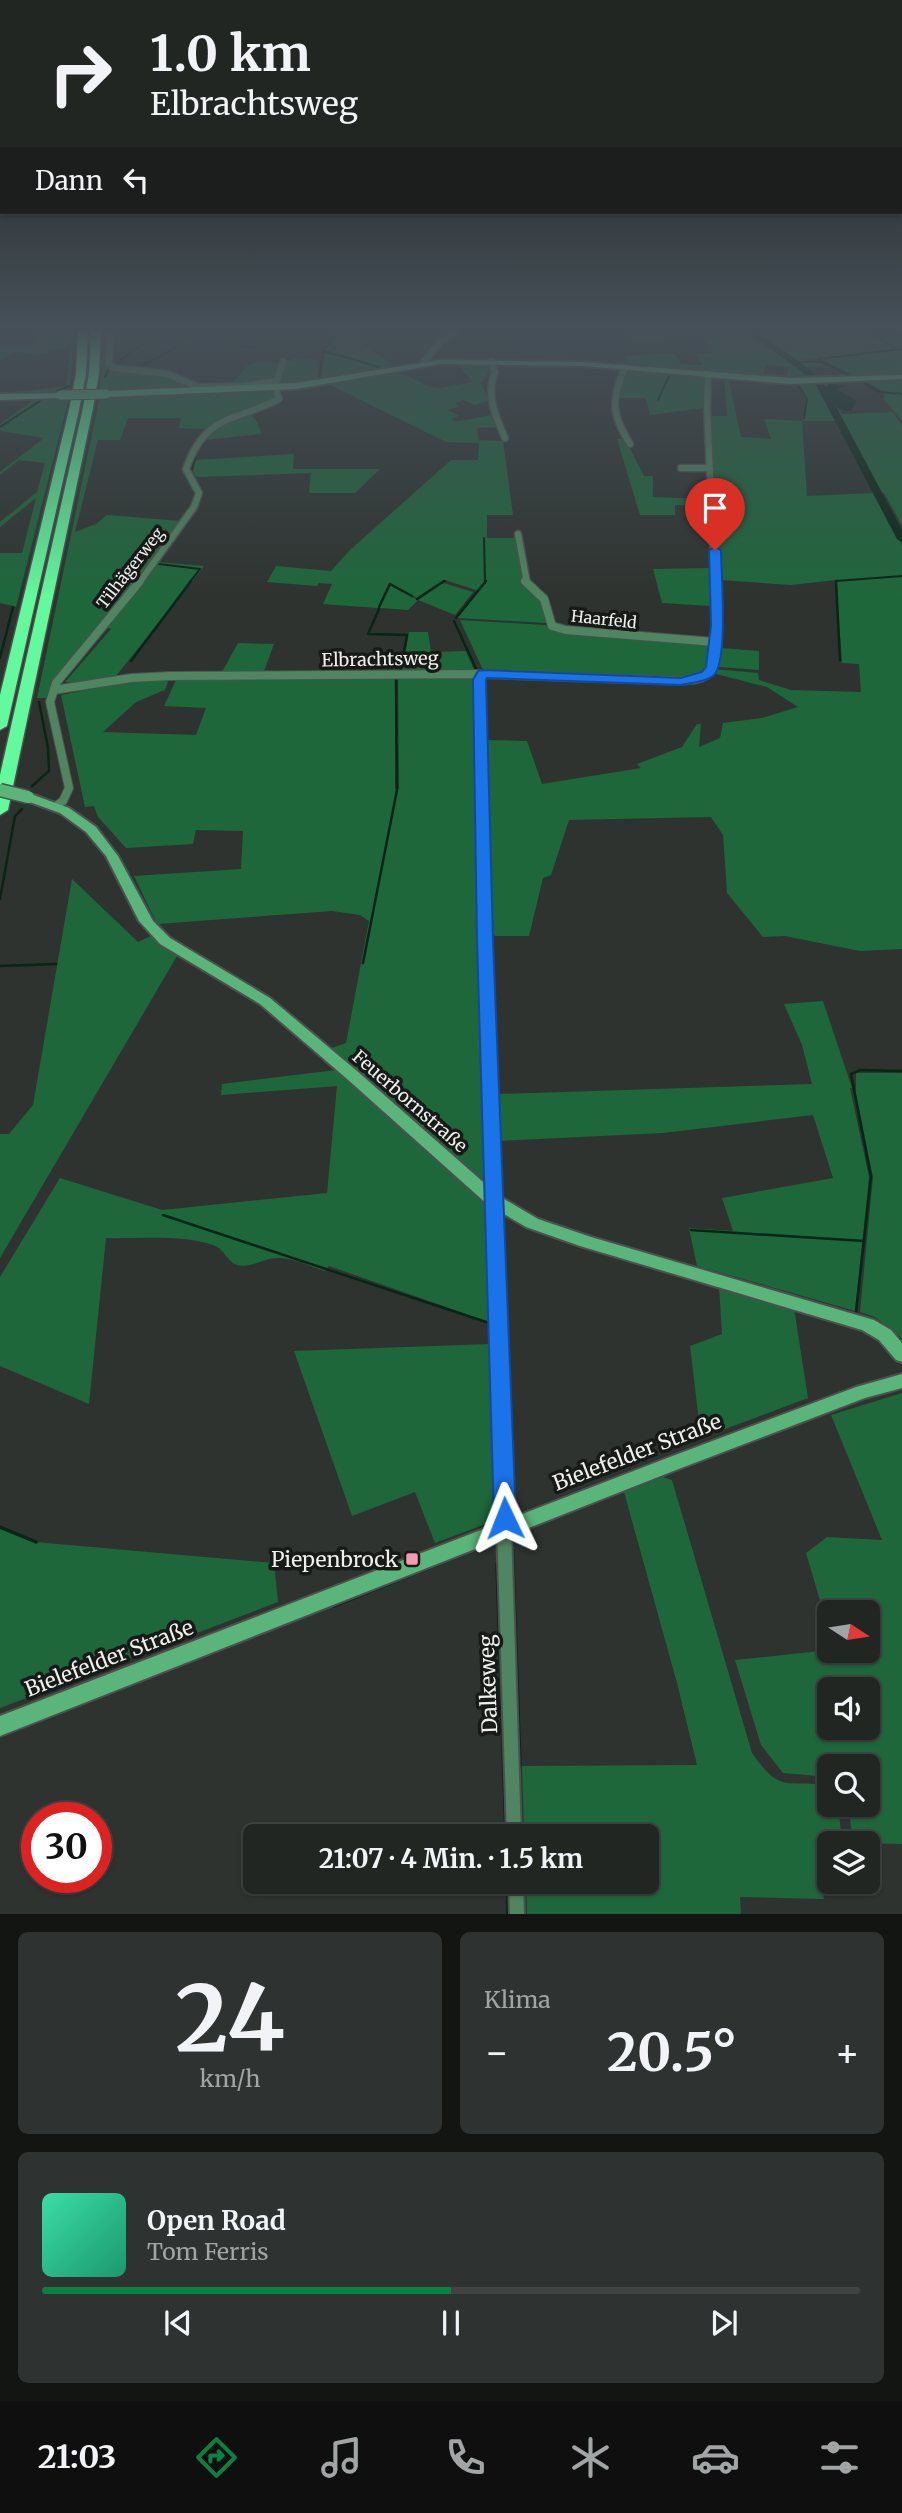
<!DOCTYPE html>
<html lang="de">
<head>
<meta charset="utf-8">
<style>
  body { margin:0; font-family:Merriweather,serif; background:#2e3230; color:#f1f3f6; height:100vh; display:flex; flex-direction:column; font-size:26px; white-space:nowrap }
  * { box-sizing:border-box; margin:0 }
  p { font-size:23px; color:#a2a5a6 }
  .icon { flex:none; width:38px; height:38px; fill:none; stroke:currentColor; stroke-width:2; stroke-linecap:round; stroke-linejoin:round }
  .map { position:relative; height:1914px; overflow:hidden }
  .side { display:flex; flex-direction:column; gap:18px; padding:18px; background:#131513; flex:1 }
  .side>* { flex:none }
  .hud { position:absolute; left:0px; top:0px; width:903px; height:214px; box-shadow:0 2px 5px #0004,0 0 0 2px #3f4341; background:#222623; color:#f1f3f6; overflow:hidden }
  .needle { width:46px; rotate:102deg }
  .controls { position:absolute; left:817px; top:1600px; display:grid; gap:14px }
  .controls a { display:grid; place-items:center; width:63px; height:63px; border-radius:10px; background:#222623; box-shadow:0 2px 5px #0004,0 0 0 2px #3f4341; font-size:35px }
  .speed { position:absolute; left:21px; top:1802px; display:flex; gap:14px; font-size:35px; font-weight:700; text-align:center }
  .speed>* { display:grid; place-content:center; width:91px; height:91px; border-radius:50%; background:#222623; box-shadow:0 2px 5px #0004,0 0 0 2px #3f4341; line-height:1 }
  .speed .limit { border:10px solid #d22; background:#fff; color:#111 }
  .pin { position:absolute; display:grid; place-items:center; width:60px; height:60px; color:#fff; margin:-72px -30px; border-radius:50% 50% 50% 0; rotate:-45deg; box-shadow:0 0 7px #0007 }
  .pin .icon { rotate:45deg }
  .me { position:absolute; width:77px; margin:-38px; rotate:358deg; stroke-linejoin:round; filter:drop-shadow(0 0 5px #0008) }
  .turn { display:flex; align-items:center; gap:24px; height:147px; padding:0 35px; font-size:32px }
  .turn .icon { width:91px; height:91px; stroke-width:2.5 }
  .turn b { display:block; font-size:49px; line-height:60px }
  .then { display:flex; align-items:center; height:66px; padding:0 35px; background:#0003; gap:14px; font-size:26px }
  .big { font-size:52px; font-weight:700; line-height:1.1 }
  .side .tile { flex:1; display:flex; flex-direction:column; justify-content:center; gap:10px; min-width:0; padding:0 24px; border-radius:10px; background:#2e3230 }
  .side .dial { align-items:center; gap:0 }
  .dial b { font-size:91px; line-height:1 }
  .song { display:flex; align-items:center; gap:21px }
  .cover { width:84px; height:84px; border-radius:10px; background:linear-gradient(135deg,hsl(160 70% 55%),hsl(160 70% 35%)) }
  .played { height:7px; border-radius:4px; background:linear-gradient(90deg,#0b8043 50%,#3f4341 50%) }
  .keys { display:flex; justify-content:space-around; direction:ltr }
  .heat { display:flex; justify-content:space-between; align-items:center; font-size:38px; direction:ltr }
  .side .tiles { flex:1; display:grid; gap:18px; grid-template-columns:1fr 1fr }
  .tile:last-child { grid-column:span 2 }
  .trip { position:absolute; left:243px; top:1824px; width:416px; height:70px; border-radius:10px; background:#222623; box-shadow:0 2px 5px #0004,0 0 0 2px #3f4341; font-weight:700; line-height:70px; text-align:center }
  .menu { display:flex; height:112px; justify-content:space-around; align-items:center; background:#0e0f0e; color:#a2a5a6 }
  .menu .icon { width:49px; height:49px }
  .menu .on { color:#0b8043 }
  .menu b { font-size:32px; color:#f1f3f6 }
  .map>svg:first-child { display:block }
</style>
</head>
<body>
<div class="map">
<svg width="902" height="1915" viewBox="0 0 902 1915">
  <rect width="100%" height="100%" fill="#2e332f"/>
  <g fill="#1e673b" fill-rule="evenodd">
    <polygon points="39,331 75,331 69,393 0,394 66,386 71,346 38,355 14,352 0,361 0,346 32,345"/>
    <polygon points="104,331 109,331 109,368 165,375 188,386 197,387 99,392"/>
    <polygon points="333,331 341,331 339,335 357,335 364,346 394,365 381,367 325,350 336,335 331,334"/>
    <polygon points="624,331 868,331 878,338 902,335 902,374 856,377 819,358 800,360 825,365 807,368 813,379 786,378 789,367 766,365 763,376 625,365 625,356 673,353 682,365 703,365 694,354 709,353 711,347 701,335 637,340"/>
    <polygon points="325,352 328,352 378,368 321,379"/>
    <polygon points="293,358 318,360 317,380 278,385 285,364"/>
    <polygon points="260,362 282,363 275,379 232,384 247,366"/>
    <polygon points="457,364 487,364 489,372 481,383 489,400 475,405 463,400 455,403 460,406 448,410 459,416 451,419 455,422 491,415 496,427 477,428 479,440 503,441 513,515 487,515 487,538 517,538 522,581 540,596 547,623 457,618 479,591 445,580 417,598 389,583 378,608 323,604 332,584 319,583 317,586 267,582 276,566 331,571 350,550 451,460 478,460 479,443 446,442 326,383 387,371 406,375 427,386 438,388 473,382"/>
    <polygon points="629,369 705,376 704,408 650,415 646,398 617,398"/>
    <path d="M724,377H728L741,437L771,439L764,419L802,421C807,405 807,395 796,383L828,382L825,390L842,414L892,412L902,425V525L884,493H873L902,545V949L860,951L785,936L763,937L727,893L723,835L711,817L569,820L551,875L543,878L529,936H495L492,933L487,740L527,741L542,784L641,768L637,764L682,747L697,724H701L699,747L720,738L723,723L762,718L798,707L767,687L712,673L714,669L758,673L759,680L791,690L861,692L859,664L842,663L836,580L791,585L720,580L711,416H727ZM802,421H835L873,493L807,496Z"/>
    <polygon points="902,379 902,421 884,399 884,392 866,381"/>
    <polygon points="272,389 277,399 204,429 179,428 181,418 128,418 120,440 98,440 75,532 96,524 107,515 181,521 153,561 52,682 46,698 37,698 100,396"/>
    <polygon points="69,397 16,607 0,603 0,553 22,553 36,498 0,527 0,522 37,492 45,463 19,460 0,475 0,472 44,438 0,431 0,424 32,401 0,401 0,399"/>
    <polygon points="249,412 257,422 261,434 204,440 214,429"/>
    <polygon points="617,439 625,439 644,476 653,476 653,497 709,499 709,506 675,505 675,515 640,515"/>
    <polygon points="294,454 293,469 380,469 355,493 309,493 311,473 196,477 193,472 196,460"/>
    <polygon points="158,562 204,566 116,676 73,683 65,682 111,629 105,627"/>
    <polygon points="710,568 711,606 662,603 653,569"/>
    <polygon points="443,583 473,592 455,615 418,600 408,610 380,608 390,585 418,600"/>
    <polygon points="460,620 545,625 556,629 712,642 710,668 696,679 484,672"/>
    <polygon points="409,632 428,632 431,652 466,651 475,672 402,673"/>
    <polygon points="238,643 274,644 263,674 221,674"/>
    <polygon points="721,648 759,651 759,670 719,667"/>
    <polygon points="395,677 395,789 399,789 398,677 474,677 484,1177 481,1179 332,1048 346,1043 369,921 360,915 332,911 157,924 134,876 241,869 243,831 196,830 193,844 126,848 98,817 94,806 85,807 61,695 132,681 164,678 168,682 165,690 136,702 103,732 196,735 206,708 164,706 177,678"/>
    <polygon points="72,879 138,942 153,935 177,956 0,1258 0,1134 9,1134 33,1105"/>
    <polygon points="823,1001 852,1088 850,1088 869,1177 855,1311 697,1266 689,1228 733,1231 722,1198 833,1178 813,1115 663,1133 499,1141 498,1094 812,1084 802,1045 784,1004"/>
    <path d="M336,1070L487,1205L489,1322L329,1266L325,1271C311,1267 294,1258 279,1258C265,1257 251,1269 237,1265C226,1261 225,1249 213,1245C180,1234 140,1239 106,1238L89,1404L0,1366V1277L60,1178L162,1210L327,1193L337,1086L221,1095L222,1084Z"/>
    <polygon points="856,1073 902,1073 902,1338 875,1317 860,1312 873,1177 856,1094"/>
    <polygon points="719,1286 794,1308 808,1398 701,1438 690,1346 722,1334"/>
    <polygon points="490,1344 494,1516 491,1522 435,1543 415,1492 352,1516 294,1351"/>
    <path d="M902,1393V1844L853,1843L848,1804H868V1766H830L829,1777L783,1773L761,1745L735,1660L829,1650H868V1612H830L829,1631L806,1553L827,1537L882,1540L831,1415ZM830,1689H868V1727H830Z"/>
    <path d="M663,1477L672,1480L752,1753C782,1796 786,1778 829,1786L830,1804H838L842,1843H830L829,1876L822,1887L824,1899L740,1897L741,1914H527L526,1881H648V1836H524L522,1766L697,1765L677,1683L624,1492Z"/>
    <polygon points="0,1528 35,1542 274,1563 278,1602 0,1708"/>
  </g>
  <polygon fill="#092614" points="829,384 846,386 836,389 857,401 851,411 844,411 837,407 825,390"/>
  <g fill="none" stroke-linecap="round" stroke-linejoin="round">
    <g stroke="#092614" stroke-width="2">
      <polyline points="242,331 227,344 255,347"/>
      <polyline points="869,331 895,348"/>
      <polyline points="877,337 902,335"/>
      <polyline points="323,351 380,367"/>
      <polyline points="113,355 114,331"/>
      <polyline points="820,361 818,359 902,349"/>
      <polyline points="794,362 822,362 854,377"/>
      <polyline points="117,366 119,361 160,331"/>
      <polyline points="138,368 175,348 194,331"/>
      <polyline points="105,377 109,369"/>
      <polyline points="319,379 323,351 338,331"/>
      <polyline points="860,380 879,392 902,394"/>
      <polyline points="797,383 807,399 804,418"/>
      <polyline points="803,383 820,384"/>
      <polyline points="57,391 69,386"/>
      <polyline points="658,400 670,374"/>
      <polyline points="272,405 283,402 281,392 286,389"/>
      <polyline points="0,427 43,399"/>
      <polyline points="196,508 203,493 191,470 198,450"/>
      <polyline points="484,538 485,583"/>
      <polyline points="159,564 200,569 189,583"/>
      <polyline points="143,582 190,517"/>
      <polyline points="442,583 445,581"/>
      <polyline points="836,583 836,581 902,576"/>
    </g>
    <g stroke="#092614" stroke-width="2.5">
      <polyline points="836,581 840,660"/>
      <polyline points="417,599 444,581"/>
      <polyline points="379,607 390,584 412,596"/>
      <polyline points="379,609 368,634 407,635 400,673"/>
      <polyline points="456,618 486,581"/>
      <polyline points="454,621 477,671"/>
      <polyline points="0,658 13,607"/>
      <polyline points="131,661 191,581"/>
      <polyline points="475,676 479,861"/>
      <polyline points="60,684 66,677"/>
      <polyline points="32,786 49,771 48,748 39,702"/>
      <polyline points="0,899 15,816 22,809"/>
      <polyline points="363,963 397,790 396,676"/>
      <polyline points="0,966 56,964"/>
      <polyline points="484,1075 487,1179 484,1182"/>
      <polyline points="487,1202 492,1342"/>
      <polyline points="163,1215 492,1324"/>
      <polyline points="691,1230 864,1241"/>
      <polyline points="856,1312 871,1177 851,1074 860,1070 902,1071"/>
    </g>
    <g stroke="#092614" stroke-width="3.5">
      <polyline points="0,1527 36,1542"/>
      <polyline points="512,1538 520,1766"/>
      <polyline points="497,1564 506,1836"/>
      <polyline points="334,1606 481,1547"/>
      <polyline points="507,1881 508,1915"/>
    </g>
    <polygon fill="#092614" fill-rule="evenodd" points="746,331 755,331 807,367 823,382 902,530 902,542 897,539 816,385 801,371"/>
    <g stroke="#4d514d" stroke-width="9">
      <g id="street-far3">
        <polyline points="110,331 109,364 114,368 167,374 198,387 243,386 276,381"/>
        <path d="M491,362L495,372C486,396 495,415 505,438"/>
        <polyline points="423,363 441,341 458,331"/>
        <path d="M625,367C611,401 611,413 630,444"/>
        <polyline points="708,374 707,408 715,583"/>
        <polyline points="681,468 709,468"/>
        <polyline points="518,534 527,583"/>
        <path d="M139,583L194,507L199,493L186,469C205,414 234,422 279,399L275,386L283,362"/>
      </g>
    </g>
    <g stroke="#4d514d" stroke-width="10">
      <g id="street-far2">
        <polyline points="525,581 544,599 552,626 566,630 715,642"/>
        <polyline points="483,674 480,680 484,913"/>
        <path d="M54,690L131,678L170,676L483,674L681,681C690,680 701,680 708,674C722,663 716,599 715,581"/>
        <polyline points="56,806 63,801 69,788 50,702 56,683 140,581"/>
      </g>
    </g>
    <g stroke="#4d514d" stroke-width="14">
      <polyline id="street-far1" points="484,911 498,1346"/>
    </g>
    <g stroke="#4d514d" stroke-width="18">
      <g id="street">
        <polyline points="498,1344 514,1836"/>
        <polyline points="516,1881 517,1915"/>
      </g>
    </g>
    <g stroke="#4d514d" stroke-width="4">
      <g id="secondary">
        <polygon points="440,360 583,362 790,378 902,375 902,379 790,384 583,366 440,364 296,389 106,397 102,394 106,391 296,383"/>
        <polygon points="64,393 65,395 61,398 0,400 0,394"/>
        <polygon points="28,793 69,808 96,827 118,856 153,921 170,938 270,998 357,1071 499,1196 538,1219 591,1237 874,1320 891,1330 902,1343 902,1362 896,1360 879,1340 862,1330 580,1246 526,1227 487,1204 346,1078 260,1004 160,944 139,921 106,856 86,832 60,813 24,800 22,797 24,794"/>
        <polygon points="902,1374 902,1388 865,1398 676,1470 0,1736 0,1716 662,1460 856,1387"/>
      </g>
    </g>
    <g stroke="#4d514d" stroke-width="3">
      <g id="highway">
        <polygon points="78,331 88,331 86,374 79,410 7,726 0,730 0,695 69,410 76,374"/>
        <polygon points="91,331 101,331 99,373 93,408 8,810 0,815 0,775 83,408 89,373"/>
      </g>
    </g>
    <use href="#street-far3" stroke="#4f8560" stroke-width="6"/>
    <use href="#street-far2" stroke="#4f8560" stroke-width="8"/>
    <use href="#street-far1" stroke="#4f8560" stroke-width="10"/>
    <use href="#street" stroke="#4f8560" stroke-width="14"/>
    <use href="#secondary" fill="#59b579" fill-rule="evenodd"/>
    <use href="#highway" fill="#63fa9d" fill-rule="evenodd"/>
    <g stroke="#4d514d" stroke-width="11" stroke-linecap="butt">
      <polyline id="secondary-bridge-far1" points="61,395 106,394"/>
    </g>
    <g stroke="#4d514d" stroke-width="15" stroke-linecap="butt">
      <polyline id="secondary-bridge" points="0,790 28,797"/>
    </g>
    <use href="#secondary-bridge-far1" stroke="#59b579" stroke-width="9"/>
    <use href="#secondary-bridge" stroke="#59b579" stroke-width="12"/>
  </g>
  <linearGradient id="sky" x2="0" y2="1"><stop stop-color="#191c1a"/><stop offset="0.55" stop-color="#465058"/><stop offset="1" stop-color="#465058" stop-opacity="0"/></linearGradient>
  <rect width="902" height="599" fill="url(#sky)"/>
  <path fill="#1a73e8" stroke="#114b97" stroke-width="2" d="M715,547L721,550C721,573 729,663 713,676C706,682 690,683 681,685L487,678L486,680L493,939L516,1518L513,1524L505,1527L497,1524L494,1518L477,939L473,680L478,671L483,670L681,678L702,672L706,667L711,625L709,550Z"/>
  <rect fill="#f19ab0" stroke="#181a18" stroke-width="2.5" x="405" y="1552" width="14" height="14" rx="3.5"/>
  <g text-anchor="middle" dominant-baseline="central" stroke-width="7" stroke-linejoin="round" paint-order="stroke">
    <g font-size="16" fill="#edf0ed" stroke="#181a18">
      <text transform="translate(130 568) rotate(-52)">Tilhägerweg</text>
      <text transform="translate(604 619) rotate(6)">Haarfeld</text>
    </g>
    <g font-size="18" fill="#edf0ed" stroke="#181a18">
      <text transform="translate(380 659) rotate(-1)">Elbrachtsweg</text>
      <text transform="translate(410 1101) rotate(41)">Feuerbornstraße</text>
    </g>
    <g font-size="21" fill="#edf0ed" stroke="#181a18">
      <text transform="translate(637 1452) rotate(-21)">Bielefelder Straße</text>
      <text transform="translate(109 1658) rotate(-21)">Bielefelder Straße</text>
      <text transform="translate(488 1684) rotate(-92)">Dalkeweg</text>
    </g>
    <g font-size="21" fill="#edf0ed" stroke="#181a18" text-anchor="end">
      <text x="398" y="1559">Piepenbrock</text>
    </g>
  </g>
</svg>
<div class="controls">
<a><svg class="needle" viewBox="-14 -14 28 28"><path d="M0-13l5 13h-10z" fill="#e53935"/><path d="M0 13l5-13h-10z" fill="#a2a5a6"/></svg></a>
<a><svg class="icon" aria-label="sound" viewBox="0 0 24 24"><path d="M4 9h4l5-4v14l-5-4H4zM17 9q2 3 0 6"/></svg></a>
<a><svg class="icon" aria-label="search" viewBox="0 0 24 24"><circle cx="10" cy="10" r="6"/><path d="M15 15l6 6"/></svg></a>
<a><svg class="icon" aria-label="layers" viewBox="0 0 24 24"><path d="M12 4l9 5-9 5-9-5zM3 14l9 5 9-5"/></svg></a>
</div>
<div class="speed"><div class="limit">30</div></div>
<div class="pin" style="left:715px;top:550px;background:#d93025"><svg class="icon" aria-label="arrive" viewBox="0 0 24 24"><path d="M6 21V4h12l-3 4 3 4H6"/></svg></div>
<svg class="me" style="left:505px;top:1518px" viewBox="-20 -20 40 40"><path d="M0-17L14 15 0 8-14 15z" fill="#1a73e8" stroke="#fff" stroke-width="4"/></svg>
<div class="trip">21:07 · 4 Min. · 1.5 km</div>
<div class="hud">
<div class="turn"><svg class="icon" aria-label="right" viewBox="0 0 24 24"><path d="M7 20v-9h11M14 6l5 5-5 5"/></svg><div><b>1.0 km</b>Elbrachtsweg</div></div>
<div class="then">Dann<svg class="icon" aria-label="left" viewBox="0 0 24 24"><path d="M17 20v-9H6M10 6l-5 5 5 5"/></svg></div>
</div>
</div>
<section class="side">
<div class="tiles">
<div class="tile dial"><b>24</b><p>km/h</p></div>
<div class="tile"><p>Klima</p>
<div class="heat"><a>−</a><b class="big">20.5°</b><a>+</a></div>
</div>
<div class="tile">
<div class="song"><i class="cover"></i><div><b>Open Road</b><p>Tom Ferris</p></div></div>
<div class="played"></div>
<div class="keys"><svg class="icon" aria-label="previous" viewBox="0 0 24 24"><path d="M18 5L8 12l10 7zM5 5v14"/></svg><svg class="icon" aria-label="pause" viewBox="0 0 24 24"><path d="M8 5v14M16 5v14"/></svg><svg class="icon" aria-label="next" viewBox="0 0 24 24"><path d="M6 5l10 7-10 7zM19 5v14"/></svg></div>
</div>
</div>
</section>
<nav class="menu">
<b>21:03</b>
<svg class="icon on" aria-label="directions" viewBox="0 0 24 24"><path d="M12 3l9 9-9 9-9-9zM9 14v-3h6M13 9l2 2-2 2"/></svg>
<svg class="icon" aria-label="music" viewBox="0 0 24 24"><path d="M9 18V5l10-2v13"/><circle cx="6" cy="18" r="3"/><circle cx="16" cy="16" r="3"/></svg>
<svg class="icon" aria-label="phone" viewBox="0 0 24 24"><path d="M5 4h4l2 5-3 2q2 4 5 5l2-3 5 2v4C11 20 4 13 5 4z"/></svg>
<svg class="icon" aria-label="climate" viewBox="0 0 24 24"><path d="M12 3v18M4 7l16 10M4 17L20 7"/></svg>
<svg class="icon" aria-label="car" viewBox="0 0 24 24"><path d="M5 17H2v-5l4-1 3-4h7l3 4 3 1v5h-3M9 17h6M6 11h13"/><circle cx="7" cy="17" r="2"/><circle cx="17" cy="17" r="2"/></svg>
<svg class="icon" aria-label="filters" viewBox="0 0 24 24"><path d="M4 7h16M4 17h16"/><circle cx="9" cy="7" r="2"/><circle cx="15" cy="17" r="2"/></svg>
</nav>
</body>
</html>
